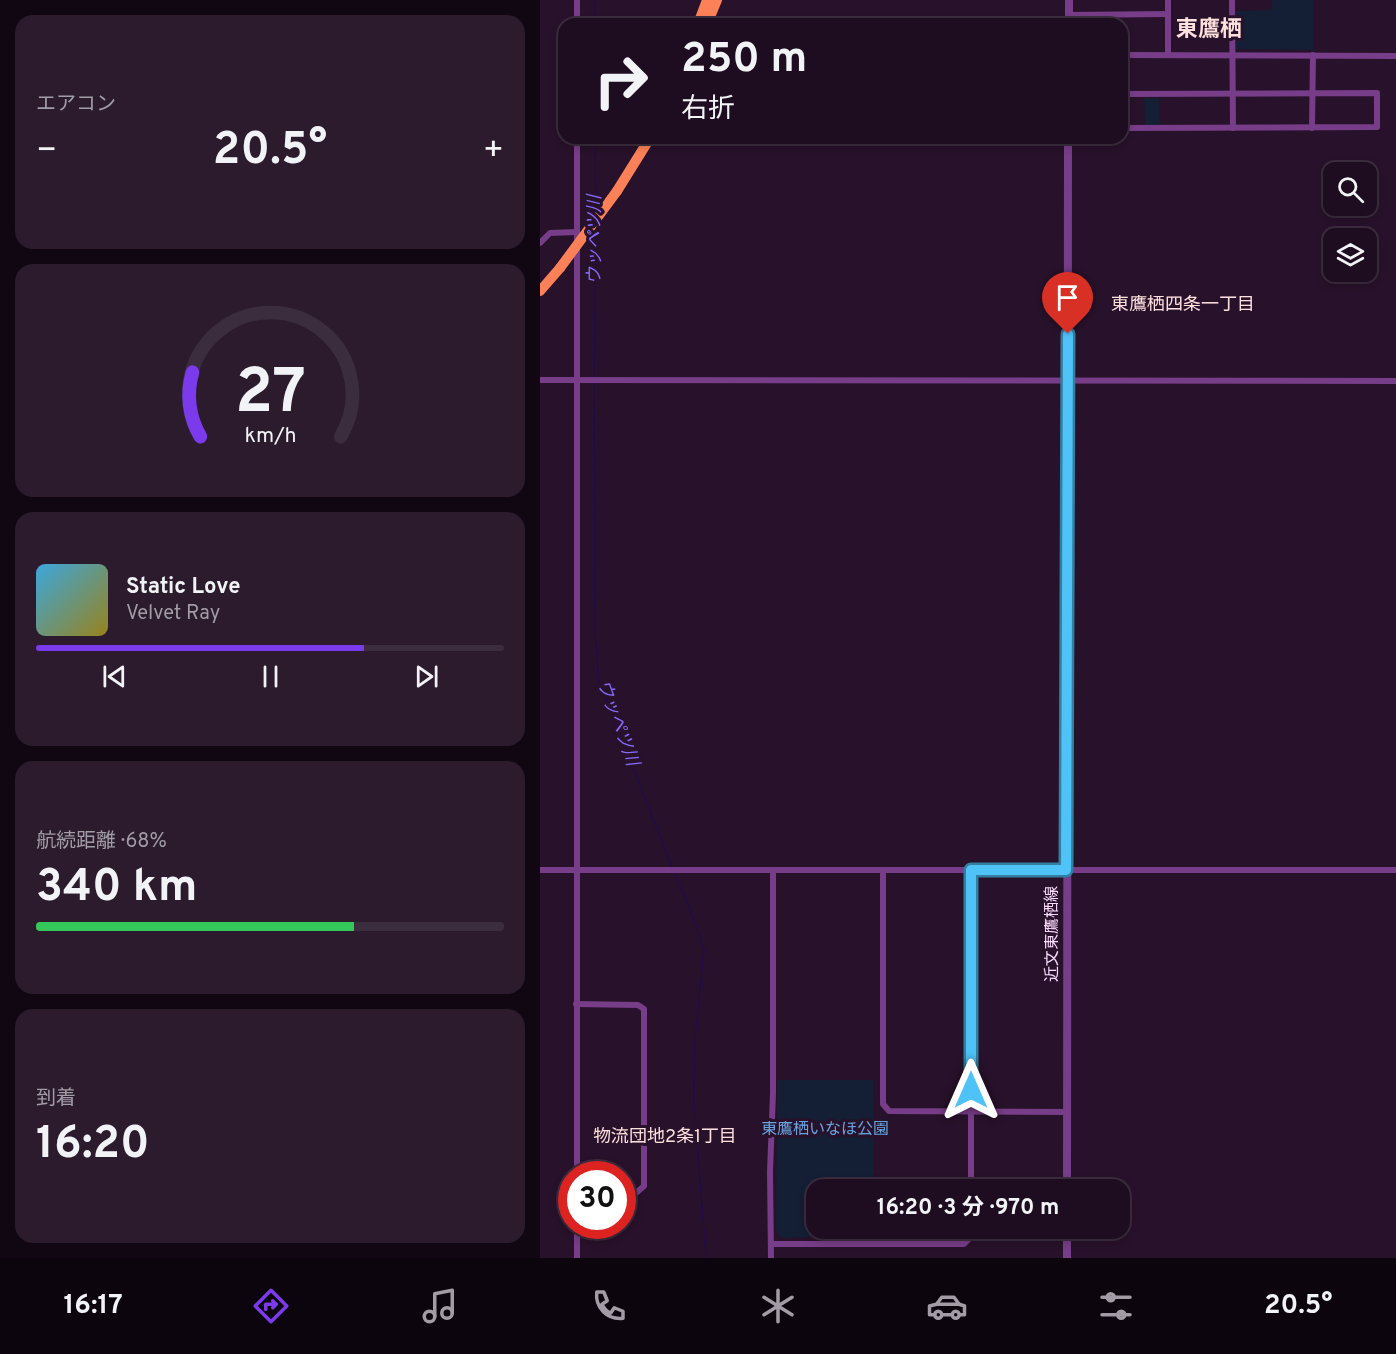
<!DOCTYPE html>
<html lang="ja">
<head>
<meta charset="utf-8">
<style>
  body { margin:0; font-family:Overpass,"Noto Sans JP",sans-serif; background:#2b1b2d; color:#f1f3f6; height:100vh; display:flex; flex-direction:column; font-size:22px; white-space:nowrap }
  * { box-sizing:border-box; margin:0 }
  p { font-size:20px; color:#a19ca5 }
  .icon { flex:none; width:33px; height:33px; fill:none; stroke:currentColor; stroke-width:2; stroke-linecap:round; stroke-linejoin:round }
  .map { position:relative; flex:1; overflow:hidden }
  .details { display:flex; flex-direction:column; gap:15px; padding:15px; background:#100712; width:540px }
  .details>* { flex:none }
  .top-card { position:absolute; left:18px; top:18px; width:570px; height:126px; border-radius:18px; box-shadow:0 3px 9px #0003,0 0 0 2px #3c2d3e; background:#1e0d20; color:#f1f3f6; overflow:hidden }
  .controls { position:absolute; left:783px; top:162px; display:grid; gap:12px }
  .controls a { display:grid; place-items:center; width:54px; height:54px; border-radius:12px; background:#1e0d20; box-shadow:0 3px 9px #0003,0 0 0 2px #3c2d3e; font-size:30px }
  .speed { position:absolute; left:18px; top:1161px; display:flex; gap:12px; font-size:30px; font-weight:700; text-align:center }
  .speed>* { display:grid; place-content:center; width:78px; height:78px; border-radius:50%; background:#1e0d20; box-shadow:0 3px 9px #0003,0 0 0 2px #3c2d3e; line-height:1 }
  .speed .limit { border:9px solid #d22; background:#fff; color:#111 }
  .pin { position:absolute; display:grid; place-items:center; width:51px; height:51px; color:#fff; margin:-62px -26px; border-radius:50% 50% 50% 0; rotate:-45deg; box-shadow:0 0 6px #0007 }
  .pin .icon { rotate:45deg }
  .me { position:absolute; width:66px; margin:-33px; rotate:0deg; stroke-linejoin:round; filter:drop-shadow(0 0 4px #0008) }
  .turn { display:flex; align-items:center; gap:21px; height:126px; padding:0 24px; font-size:27px }
  .turn .icon { width:78px; height:78px; stroke-width:2.5 }
  .turn b { display:block; font-size:42px; line-height:51px }
  .big { font-size:45px; font-weight:700; line-height:1.1 }
  .details .widget { flex:1; display:flex; flex-direction:column; justify-content:center; gap:9px; min-width:0; padding:0 21px; border-radius:18px; background:#2b1b2d }
  .details .dial { align-items:center; gap:0 }
  .dial svg { height:156px; overflow:visible; fill:none; stroke:#3c2d3e; stroke-width:7; stroke-linecap:round; text-anchor:middle }
  .dial text { fill:#f1f3f6; stroke:none }
  .song { display:flex; align-items:center; gap:18px }
  .cover { width:72px; height:72px; border-radius:9px; background:linear-gradient(135deg,hsl(200 70% 55%),hsl(50 70% 35%)) }
  .played { height:6px; border-radius:3px; background:linear-gradient(90deg,#7c3aed 70%,#3c2d3e 70%) }
  .keys { display:flex; justify-content:space-around; direction:ltr }
  .heat { display:flex; justify-content:space-between; align-items:center; font-size:33px; direction:ltr }
  .charge { height:9px; border-radius:4px; background:linear-gradient(90deg,#34c759 68%,#3c2d3e 0) }
  .trip { position:absolute; left:266px; top:1179px; width:324px; height:60px; border-radius:18px; background:#1e0d20; box-shadow:0 3px 9px #0003,0 0 0 2px #3c2d3e; font-weight:700; line-height:60px; text-align:center }
  .tabs { display:flex; height:96px; justify-content:space-around; align-items:center; background:#0c050d; color:#a19ca5 }
  .tabs .icon { width:42px; height:42px }
  .tabs .active { color:#7c3aed }
  .tabs b { font-size:27px; color:#f1f3f6 }
  main { display:flex; flex:1; min-height:0 }
  .map>svg:first-child { display:block }
</style>
</head>
<body>
<main>
<section class="details">
<div class="widget"><p>エアコン</p>
<div class="heat"><a>−</a><b class="big">20.5°</b><a>+</a></div>
</div>
<div class="widget dial"><svg viewBox="0 0 100 80">
<path d="M14 69A42 42 0 1 1 86 69"/>
<path d="M14 69A42 42 0 0 1 10 36" stroke="#7c3aed"/>
<text x="50" y="56" font-size="32" font-weight="700">27</text>
<text x="50" y="72" font-size="11">km/h</text>
</svg></div>
<div class="widget">
<div class="song"><i class="cover"></i><div><b>Static Love</b><p>Velvet Ray</p></div></div>
<div class="played"></div>
<div class="keys"><svg class="icon" aria-label="previous" viewBox="0 0 24 24"><path d="M18 5L8 12l10 7zM5 5v14"/></svg><svg class="icon" aria-label="pause" viewBox="0 0 24 24"><path d="M8 5v14M16 5v14"/></svg><svg class="icon" aria-label="next" viewBox="0 0 24 24"><path d="M6 5l10 7-10 7zM19 5v14"/></svg></div>
</div>
<div class="widget"><p>航続距離 · 68%</p><b class="big">340 km</b><div class="charge"></div></div>
<div class="widget"><p>到着</p><b class="big">16:20</b></div>
</section>
<div class="map">
<svg width="856" height="1258" viewBox="0 0 856 1258">
  <rect width="100%" height="100%" fill="#28112a"/>
  <g fill="#141e34">
    <polygon points="732,0 773,0 773,50 696,49 696,11 731,10"/>
    <polygon points="604,98 619,98 620,125 605,126"/>
    <polygon points="237,1080 333,1080 334,1180 301,1181 301,1189 276,1190 276,1228 301,1229 301,1236 241,1238 236,1230"/>
  </g>
  <g fill="none" stroke-linecap="round" stroke-linejoin="round">
    <g stroke="#220c48" stroke-width="1.5">
      <polyline points="55,0 55,24"/>
      <polyline points="55,138 56,212"/>
      <polyline points="54,377 56,226"/>
      <polyline points="54,382 55,630 59,681 132,867"/>
      <polyline points="134,872 151,912 164,949 155,1039 154,1100 166,1258"/>
    </g>
    <g stroke="#773d88" stroke-width="6">
      <polyline points="37,0 37,24"/>
      <polyline points="692,0 693,128"/>
      <polyline points="529,15 628,14"/>
      <polyline points="582,55 856,56"/>
      <polyline points="628,55 628,0"/>
      <polyline points="582,94 837,93 837,127 582,128"/>
      <polyline points="772,128 773,55"/>
      <polyline points="0,243 10,233 37,232"/>
      <polyline points="0,380 856,381"/>
      <polyline points="0,870 856,870"/>
      <polyline points="343,870 343,1104 349,1111 527,1112"/>
      <polyline points="431,870 431,1190"/>
      <polyline points="36,1004 98,1005 104,1009 104,1186 96,1193 82,1193"/>
      <polyline points="37,1174 37,138"/>
      <polyline points="231,1244 424,1244 430,1238 431,1228"/>
      <polyline points="37,1258 37,1226"/>
      <polyline points="231,1258 230,1172 233,1093 233,870"/>
    </g>
    <g stroke="#773d88" stroke-width="8">
      <polyline points="529,0 529,24"/>
      <polyline points="527,1190 528,138"/>
      <polyline points="527,1258 527,1228"/>
    </g>
    <g stroke="#fd8158" stroke-width="10">
      <polyline points="158,24 167,0"/>
      <polyline points="167,24 177,0"/>
      <polyline points="77,191 110,138"/>
      <polyline points="0,291 20,268"/>
    </g>
    <polyline stroke="#fd8158" stroke-width="10" points="20,268 77,191"/>
  </g>
  <g fill="none" stroke-linecap="round" stroke-linejoin="round">
    <g stroke="#337fa1" stroke-width="15">
      <polyline id="route" points="431,1090 431,870 526,870 528,334"/>
    </g>
    <use href="#route" stroke="#4fc3f7" stroke-width="10"/>
  </g>
  <g text-anchor="middle" dominant-baseline="central" stroke-width="6" stroke-linejoin="round" paint-order="stroke">
    <g font-size="16" fill="#f9dbfe" stroke="#28112a">
      <text transform="translate(513 934) rotate(-90)">近文東鷹栖線</text>
    </g>
    <g font-size="16" fill="#66a5df" stroke="#28112a">
      <text x="285" y="1130">東鷹栖いなほ公園</text>
    </g>
    <g font-size="18" font-style="italic" fill="#876afd" stroke="#28112a">
      <text transform="translate(55 240) rotate(-90)">ウッペツ川</text>
      <text transform="translate(77 723) rotate(70)">ウッペツ川</text>
    </g>
    <g font-size="18" fill="#fee0dd" stroke="#28112a">
      <text x="643" y="305">東鷹栖四条一丁目</text>
      <text x="125" y="1137">物流団地2条1丁目</text>
    </g>
    <g font-size="22" font-weight="bold" fill="#fee0dd" stroke="#28112a">
      <text x="669" y="30">東鷹栖</text>
    </g>
  </g>
</svg>
<div class="controls">
<a><svg class="icon" aria-label="search" viewBox="0 0 24 24"><circle cx="10" cy="10" r="6"/><path d="M15 15l6 6"/></svg></a>
<a><svg class="icon" aria-label="layers" viewBox="0 0 24 24"><path d="M12 4l9 5-9 5-9-5zM3 14l9 5 9-5"/></svg></a>
</div>
<div class="speed"><div class="limit">30</div></div>
<div class="pin" style="left:528px;top:334px;background:#d93025"><svg class="icon" aria-label="arrive" viewBox="0 0 24 24"><path d="M6 21V4h12l-3 4 3 4H6"/></svg></div>
<svg class="me" style="left:431px;top:1090px" viewBox="-20 -20 40 40"><path d="M0-17L14 15 0 8-14 15z" fill="#4fc3f7" stroke="#fff" stroke-width="4"/></svg>
<div class="trip">16:20 · 3 分 · 970 m</div>
<div class="top-card">
<div class="turn"><svg class="icon" aria-label="right" viewBox="0 0 24 24"><path d="M7 20v-9h11M14 6l5 5-5 5"/></svg><div><b>250 m</b>右折</div></div>
</div>
</div>
</main>
<nav class="tabs">
<b>16:17</b>
<svg class="icon active" aria-label="directions" viewBox="0 0 24 24"><path d="M12 3l9 9-9 9-9-9zM9 14v-3h6M13 9l2 2-2 2"/></svg>
<svg class="icon" aria-label="music" viewBox="0 0 24 24"><path d="M9 18V5l10-2v13"/><circle cx="6" cy="18" r="3"/><circle cx="16" cy="16" r="3"/></svg>
<svg class="icon" aria-label="phone" viewBox="0 0 24 24"><path d="M5 4h4l2 5-3 2q2 4 5 5l2-3 5 2v4C11 20 4 13 5 4z"/></svg>
<svg class="icon" aria-label="climate" viewBox="0 0 24 24"><path d="M12 3v18M4 7l16 10M4 17L20 7"/></svg>
<svg class="icon" aria-label="car" viewBox="0 0 24 24"><path d="M5 17H2v-5l4-1 3-4h7l3 4 3 1v5h-3M9 17h6M6 11h13"/><circle cx="7" cy="17" r="2"/><circle cx="17" cy="17" r="2"/></svg>
<svg class="icon" aria-label="filters" viewBox="0 0 24 24"><path d="M4 7h16M4 17h16"/><circle cx="9" cy="7" r="2"/><circle cx="15" cy="17" r="2"/></svg>
<b>20.5°</b>
</nav>
</body>
</html>
